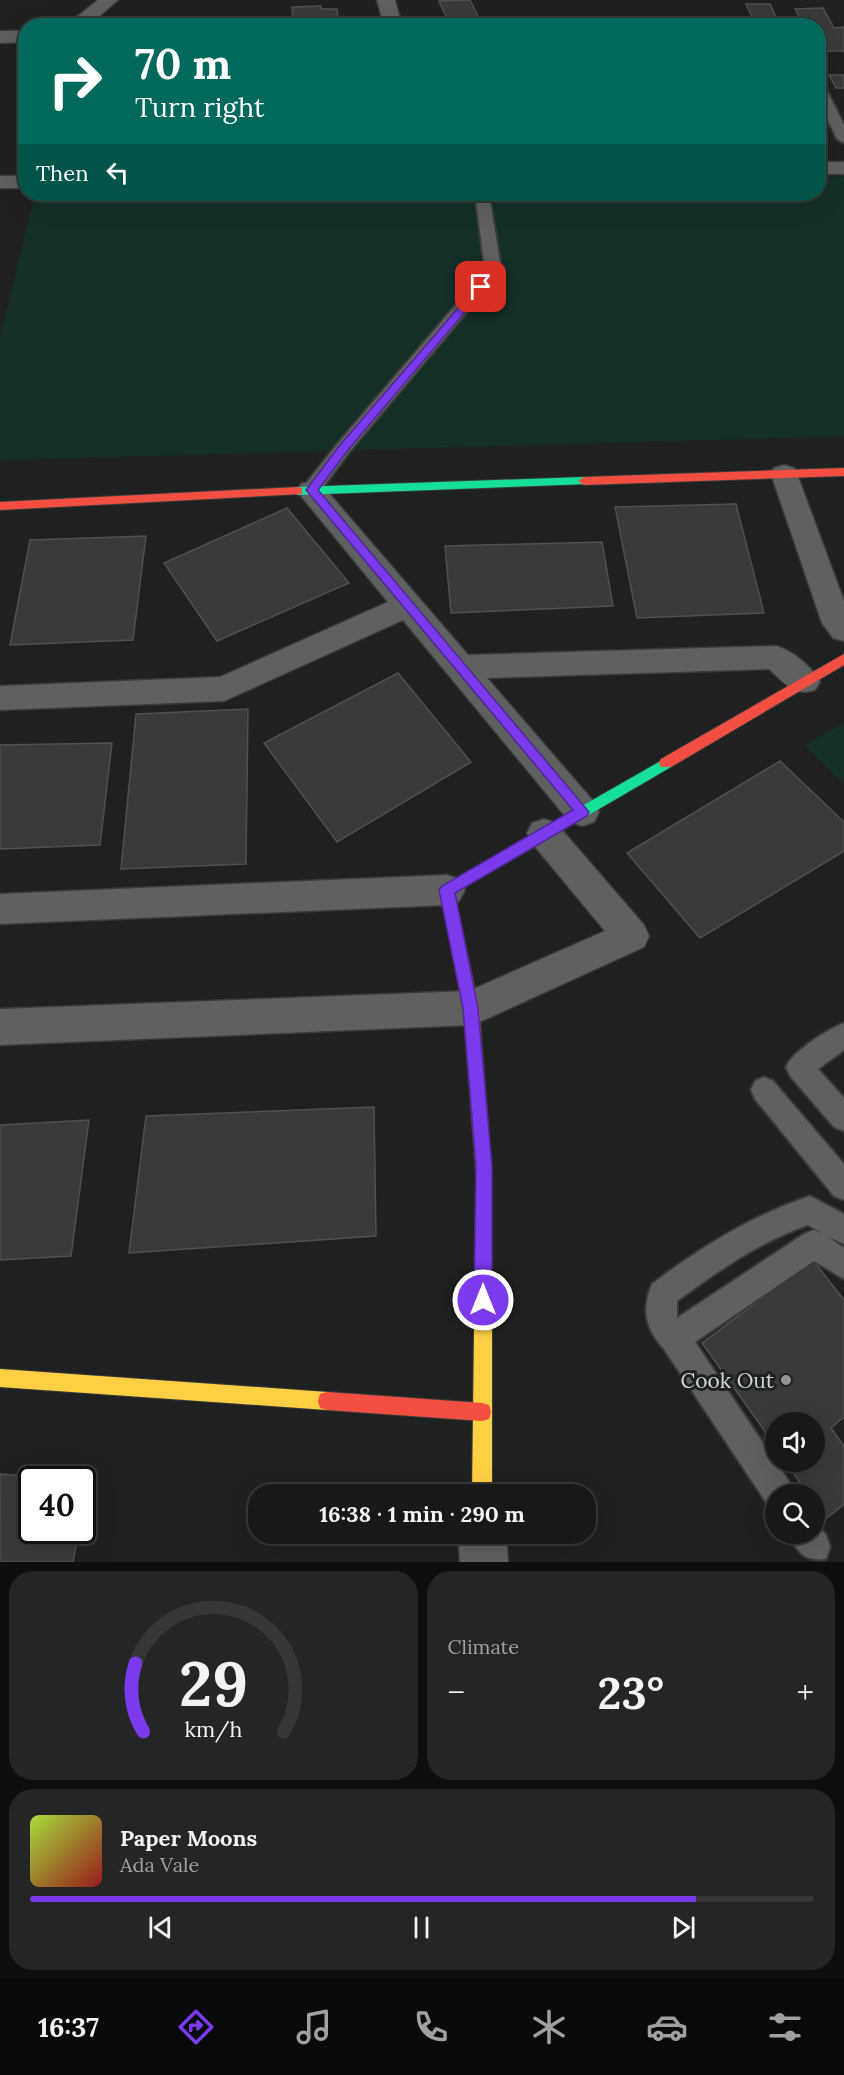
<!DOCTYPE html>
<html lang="en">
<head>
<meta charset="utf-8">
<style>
  body { margin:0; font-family:Lora,serif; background:#242625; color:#f1f3f6; height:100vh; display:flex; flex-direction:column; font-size:22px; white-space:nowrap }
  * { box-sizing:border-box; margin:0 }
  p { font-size:20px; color:#9ea0a2 }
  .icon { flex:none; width:33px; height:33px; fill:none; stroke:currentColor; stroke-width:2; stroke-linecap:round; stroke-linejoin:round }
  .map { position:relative; height:1562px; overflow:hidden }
  .details { display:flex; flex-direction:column; gap:9px; padding:9px; background:#0d0e0d; flex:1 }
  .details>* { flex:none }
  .top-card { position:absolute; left:18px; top:18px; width:808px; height:183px; border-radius:24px; box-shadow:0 6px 24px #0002,0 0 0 2px #363837; background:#00695c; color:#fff; overflow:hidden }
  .fabs { position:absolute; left:765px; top:1412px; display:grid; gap:12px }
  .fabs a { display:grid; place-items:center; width:60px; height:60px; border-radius:50%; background:#171918; box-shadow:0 6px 24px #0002,0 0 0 2px #363837; font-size:30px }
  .speed { position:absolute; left:18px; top:1466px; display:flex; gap:12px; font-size:30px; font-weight:700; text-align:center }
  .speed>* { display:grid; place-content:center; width:78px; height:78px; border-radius:50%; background:#171918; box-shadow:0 6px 24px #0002,0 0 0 2px #363837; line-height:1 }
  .speed .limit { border:3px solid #111; border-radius:9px; background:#fff; color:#111 }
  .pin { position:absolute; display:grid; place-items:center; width:51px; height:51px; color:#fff; margin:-26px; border-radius:12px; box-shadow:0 3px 9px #0006 }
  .me { position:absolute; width:66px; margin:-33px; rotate:0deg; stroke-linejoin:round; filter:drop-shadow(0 0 4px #0008) }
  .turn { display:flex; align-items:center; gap:21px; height:126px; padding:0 18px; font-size:27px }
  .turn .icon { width:78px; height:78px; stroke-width:2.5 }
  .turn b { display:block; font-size:42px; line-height:51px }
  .then { display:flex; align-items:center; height:57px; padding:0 18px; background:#0003; gap:12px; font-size:22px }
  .big { font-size:45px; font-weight:700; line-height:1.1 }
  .details .widget { flex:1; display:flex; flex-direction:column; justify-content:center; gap:9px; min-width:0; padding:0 21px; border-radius:24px; background:#242625 }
  .details .dial { align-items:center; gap:0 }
  .dial svg { height:156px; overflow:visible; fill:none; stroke:#363837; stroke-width:7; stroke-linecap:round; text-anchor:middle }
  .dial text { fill:#f1f3f6; stroke:none }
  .song { display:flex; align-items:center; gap:18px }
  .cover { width:72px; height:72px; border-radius:9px; background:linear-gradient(135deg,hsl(80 70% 55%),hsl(0 70% 35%)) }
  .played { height:6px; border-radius:3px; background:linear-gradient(90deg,#7c3aed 85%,#363837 85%) }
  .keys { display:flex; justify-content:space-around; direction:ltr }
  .heat { display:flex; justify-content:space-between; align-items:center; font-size:33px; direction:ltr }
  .details .tiles { flex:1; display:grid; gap:9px; grid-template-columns:1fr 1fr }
  .widget:last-child { grid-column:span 2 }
  .trip { position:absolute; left:248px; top:1484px; width:348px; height:60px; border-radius:24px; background:#171918; box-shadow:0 6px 24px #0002,0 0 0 2px #363837; font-weight:700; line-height:60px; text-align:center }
  .menu { display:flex; height:96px; justify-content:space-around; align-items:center; background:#090a0a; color:#9ea0a2 }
  .menu .icon { width:42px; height:42px }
  .menu .selected { color:#7c3aed }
  .menu b { font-size:27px; color:#f1f3f6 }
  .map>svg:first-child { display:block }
</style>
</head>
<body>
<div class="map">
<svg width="844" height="1562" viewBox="0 0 844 1562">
  <rect width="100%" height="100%" fill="#1f2120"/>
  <g fill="#132f28">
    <polygon points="819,177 844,177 844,436 0,460 0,338 35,194 819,194"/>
    <polygon points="844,723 844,784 805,745"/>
  </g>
  <g fill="#393b3a" stroke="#4f5150" stroke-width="1.5">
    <polygon points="470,0 480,20 449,23 439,1"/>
    <polygon points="746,4 770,4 776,17 752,17"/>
    <polygon points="321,6 321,9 337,9 338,20 293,22 292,7"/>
    <polygon points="823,8 834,28 844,27 844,51 819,51 819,26 804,26 795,9"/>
    <polygon points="829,75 844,75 844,88 836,88"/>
    <polygon points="736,504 764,613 637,618 615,507"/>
    <polygon points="287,508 349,583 217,641 164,563"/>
    <polygon points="146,536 133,640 10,645 30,540"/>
    <polygon points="602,542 613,606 451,613 445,546"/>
    <polygon points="398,673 471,762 337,842 264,743"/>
    <polygon points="248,709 246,864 121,869 136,714"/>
    <polygon points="112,743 100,845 0,849 0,745"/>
    <polygon points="780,761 844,822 844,851 700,938 627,853"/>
    <polygon points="374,1107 376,1236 129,1253 146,1116"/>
    <polygon points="89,1120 71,1256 0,1260 0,1125"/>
    <polygon points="813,1260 844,1300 844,1417 831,1428 844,1446 844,1504 826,1519 814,1503 814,1494 808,1494 785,1461 814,1461 814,1422 776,1422 776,1447 702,1343"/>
    <polygon points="0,1474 60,1479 32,1479 32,1530 79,1530 73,1562 0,1562"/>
  </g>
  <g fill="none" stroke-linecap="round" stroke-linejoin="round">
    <g stroke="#393b3a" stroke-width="4">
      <g id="lane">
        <polygon points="819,85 826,89 844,125 844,143 837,139 819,102"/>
        <polygon points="475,194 489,194 500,262 498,275 350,451 318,494 311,496 304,494 302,490 304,486 338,443 482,274 484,262"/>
        <path d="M844,1023V1050L818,1069L844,1098V1131L834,1127L790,1076L786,1067C793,1051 828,1029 844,1023Z"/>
        <polygon points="764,1077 773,1081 844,1164 844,1200 834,1196 755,1099 751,1090 755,1081"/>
        <path d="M810,1196L844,1214V1244L828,1237L844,1248V1279L814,1261L695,1342L790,1483L795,1494H776V1509L768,1505L664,1349C646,1329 641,1310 652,1284C701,1247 751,1216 810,1196ZM808,1225L822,1233L814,1230L804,1234L677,1318V1301C718,1271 759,1242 808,1225Z"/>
        <path d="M814,1521L826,1535L830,1547L826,1559C804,1562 796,1551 789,1533H814Z"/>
      </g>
    </g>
    <g stroke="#393b3a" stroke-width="3">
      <g id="street">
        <polygon points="98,0 118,0 89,25 60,26 63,22 77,17"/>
        <polygon points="377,0 395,0 402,26 384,26"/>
        <polygon points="0,31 26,31 26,42 0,43"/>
        <rect x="819" y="162" width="25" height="12"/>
        <rect x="0" y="176" width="26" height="12"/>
        <polygon points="784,465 794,468 797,474 844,601 844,641 833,638 822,623 771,474 774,468"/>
        <path d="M311,481L321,484L468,655L776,646C793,651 811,666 820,682L815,690C794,697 784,682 769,669L487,678L594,802L599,812L594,822L582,826L570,822L403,620L224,701L0,710V686L220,677L388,602L301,496L297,490L301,484Z"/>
        <polygon points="544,819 556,823 644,925 649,936 644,947 484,1020 471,1025 0,1045 0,1009 469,991 605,931 532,843 527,833 532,823"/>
        <polygon points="447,875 459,879 465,890 459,901 447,905 0,924 0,894"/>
        <polygon points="458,1533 506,1533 508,1562 460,1562"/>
      </g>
    </g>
    <g stroke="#393b3a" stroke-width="2">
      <g id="fast">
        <polygon points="584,477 588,478 588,484 298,495 292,491 298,487"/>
        <polygon points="666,758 671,759 673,763 671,767 455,893 453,900 448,902 443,900 440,890 442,886"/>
      </g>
    </g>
    <g stroke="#393b3a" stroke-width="2">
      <g id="slow">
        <polygon points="484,1166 490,1168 492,1174 492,1494 472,1494 476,1174 478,1168"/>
        <polygon points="0,1369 327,1392 334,1394 336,1401 334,1408 327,1410 0,1387"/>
      </g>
    </g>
    <g stroke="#393b3a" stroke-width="2">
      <g id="jam">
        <polygon points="844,468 844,476 584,485 578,481 584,477"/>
        <polygon points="298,487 302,488 302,494 0,510 0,502"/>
        <polygon points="844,654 844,665 671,767 661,767 659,763 661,759"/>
        <polygon points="448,890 453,892 455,896 479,1008 492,1174 490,1180 484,1182 478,1180 476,1174 463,1008 441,896 443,892"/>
        <polygon points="327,1392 482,1403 489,1405 491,1412 489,1419 482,1421 327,1410 320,1408 318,1401 320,1394"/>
      </g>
    </g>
    <use href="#lane" fill="#5f6060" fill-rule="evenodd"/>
    <use href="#street" fill="#5f6060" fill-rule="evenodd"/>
    <use href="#fast" fill="#16e098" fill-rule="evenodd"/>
    <use href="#slow" fill="#ffcf43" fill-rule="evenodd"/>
    <use href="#jam" fill="#f24e42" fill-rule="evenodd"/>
  </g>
  <polygon fill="#7c3aed" stroke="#51269a" stroke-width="1.5" points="478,285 486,287 348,450 318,490 589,812 587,816 455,893 478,1008 492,1166 492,1300 489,1307 483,1309 476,1307 474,1300 476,1166 463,1008 439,890 442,886 573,810 306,490 340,445"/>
  <circle fill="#939695" stroke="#1e2221" stroke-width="2" cx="786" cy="1380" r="6"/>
  <g text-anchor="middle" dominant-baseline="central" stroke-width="6" stroke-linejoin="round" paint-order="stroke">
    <g font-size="21" fill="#d2d5d4" stroke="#1e2221" text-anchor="end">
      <text x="774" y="1380">Cook Out</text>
    </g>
  </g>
</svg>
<div class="fabs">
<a><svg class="icon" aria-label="sound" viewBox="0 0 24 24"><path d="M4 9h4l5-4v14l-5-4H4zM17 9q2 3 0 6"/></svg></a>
<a><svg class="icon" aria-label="search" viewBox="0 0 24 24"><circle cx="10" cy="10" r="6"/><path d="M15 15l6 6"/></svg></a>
</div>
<div class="speed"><div class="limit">40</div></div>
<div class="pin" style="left:481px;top:287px;background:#d93025"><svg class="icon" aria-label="arrive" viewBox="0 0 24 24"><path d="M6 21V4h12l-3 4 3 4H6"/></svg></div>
<svg class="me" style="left:483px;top:1300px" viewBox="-20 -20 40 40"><circle r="17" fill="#7c3aed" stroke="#fff" stroke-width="3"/><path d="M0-11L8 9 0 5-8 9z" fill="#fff"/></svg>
<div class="trip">16:38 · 1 min · 290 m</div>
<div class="top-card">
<div class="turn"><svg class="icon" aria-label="right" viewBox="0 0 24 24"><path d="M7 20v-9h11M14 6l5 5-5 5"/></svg><div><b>70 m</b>Turn right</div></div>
<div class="then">Then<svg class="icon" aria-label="left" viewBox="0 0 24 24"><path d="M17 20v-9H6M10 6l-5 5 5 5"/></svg></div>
</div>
</div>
<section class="details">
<div class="tiles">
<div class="widget dial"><svg viewBox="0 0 100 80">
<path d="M14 69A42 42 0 1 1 86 69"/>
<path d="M14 69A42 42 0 0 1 10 34" stroke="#7c3aed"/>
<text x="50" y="56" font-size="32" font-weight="700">29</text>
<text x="50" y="72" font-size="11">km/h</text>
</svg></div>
<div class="widget"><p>Climate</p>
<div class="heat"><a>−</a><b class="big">23°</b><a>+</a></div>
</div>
<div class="widget">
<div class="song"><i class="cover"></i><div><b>Paper Moons</b><p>Ada Vale</p></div></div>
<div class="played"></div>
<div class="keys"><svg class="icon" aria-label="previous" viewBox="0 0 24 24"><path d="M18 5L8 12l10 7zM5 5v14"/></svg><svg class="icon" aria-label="pause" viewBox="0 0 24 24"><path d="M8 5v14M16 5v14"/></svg><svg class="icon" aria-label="next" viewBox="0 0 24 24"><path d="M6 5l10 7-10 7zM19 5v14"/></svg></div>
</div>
</div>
</section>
<nav class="menu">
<b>16:37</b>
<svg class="icon selected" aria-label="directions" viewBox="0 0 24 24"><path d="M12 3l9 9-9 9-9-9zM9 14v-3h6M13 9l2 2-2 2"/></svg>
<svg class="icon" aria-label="music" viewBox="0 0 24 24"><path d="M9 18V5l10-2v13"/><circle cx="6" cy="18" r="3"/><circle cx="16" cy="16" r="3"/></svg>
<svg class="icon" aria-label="phone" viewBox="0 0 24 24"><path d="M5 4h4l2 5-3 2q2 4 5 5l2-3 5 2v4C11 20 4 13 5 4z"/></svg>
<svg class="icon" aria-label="climate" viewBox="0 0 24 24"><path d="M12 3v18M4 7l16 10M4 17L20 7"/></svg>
<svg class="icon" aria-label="car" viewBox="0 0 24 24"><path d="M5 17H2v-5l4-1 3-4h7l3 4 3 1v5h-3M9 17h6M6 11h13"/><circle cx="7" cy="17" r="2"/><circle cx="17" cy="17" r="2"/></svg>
<svg class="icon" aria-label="filters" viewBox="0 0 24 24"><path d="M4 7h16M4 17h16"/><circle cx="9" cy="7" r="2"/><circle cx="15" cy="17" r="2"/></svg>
</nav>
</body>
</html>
